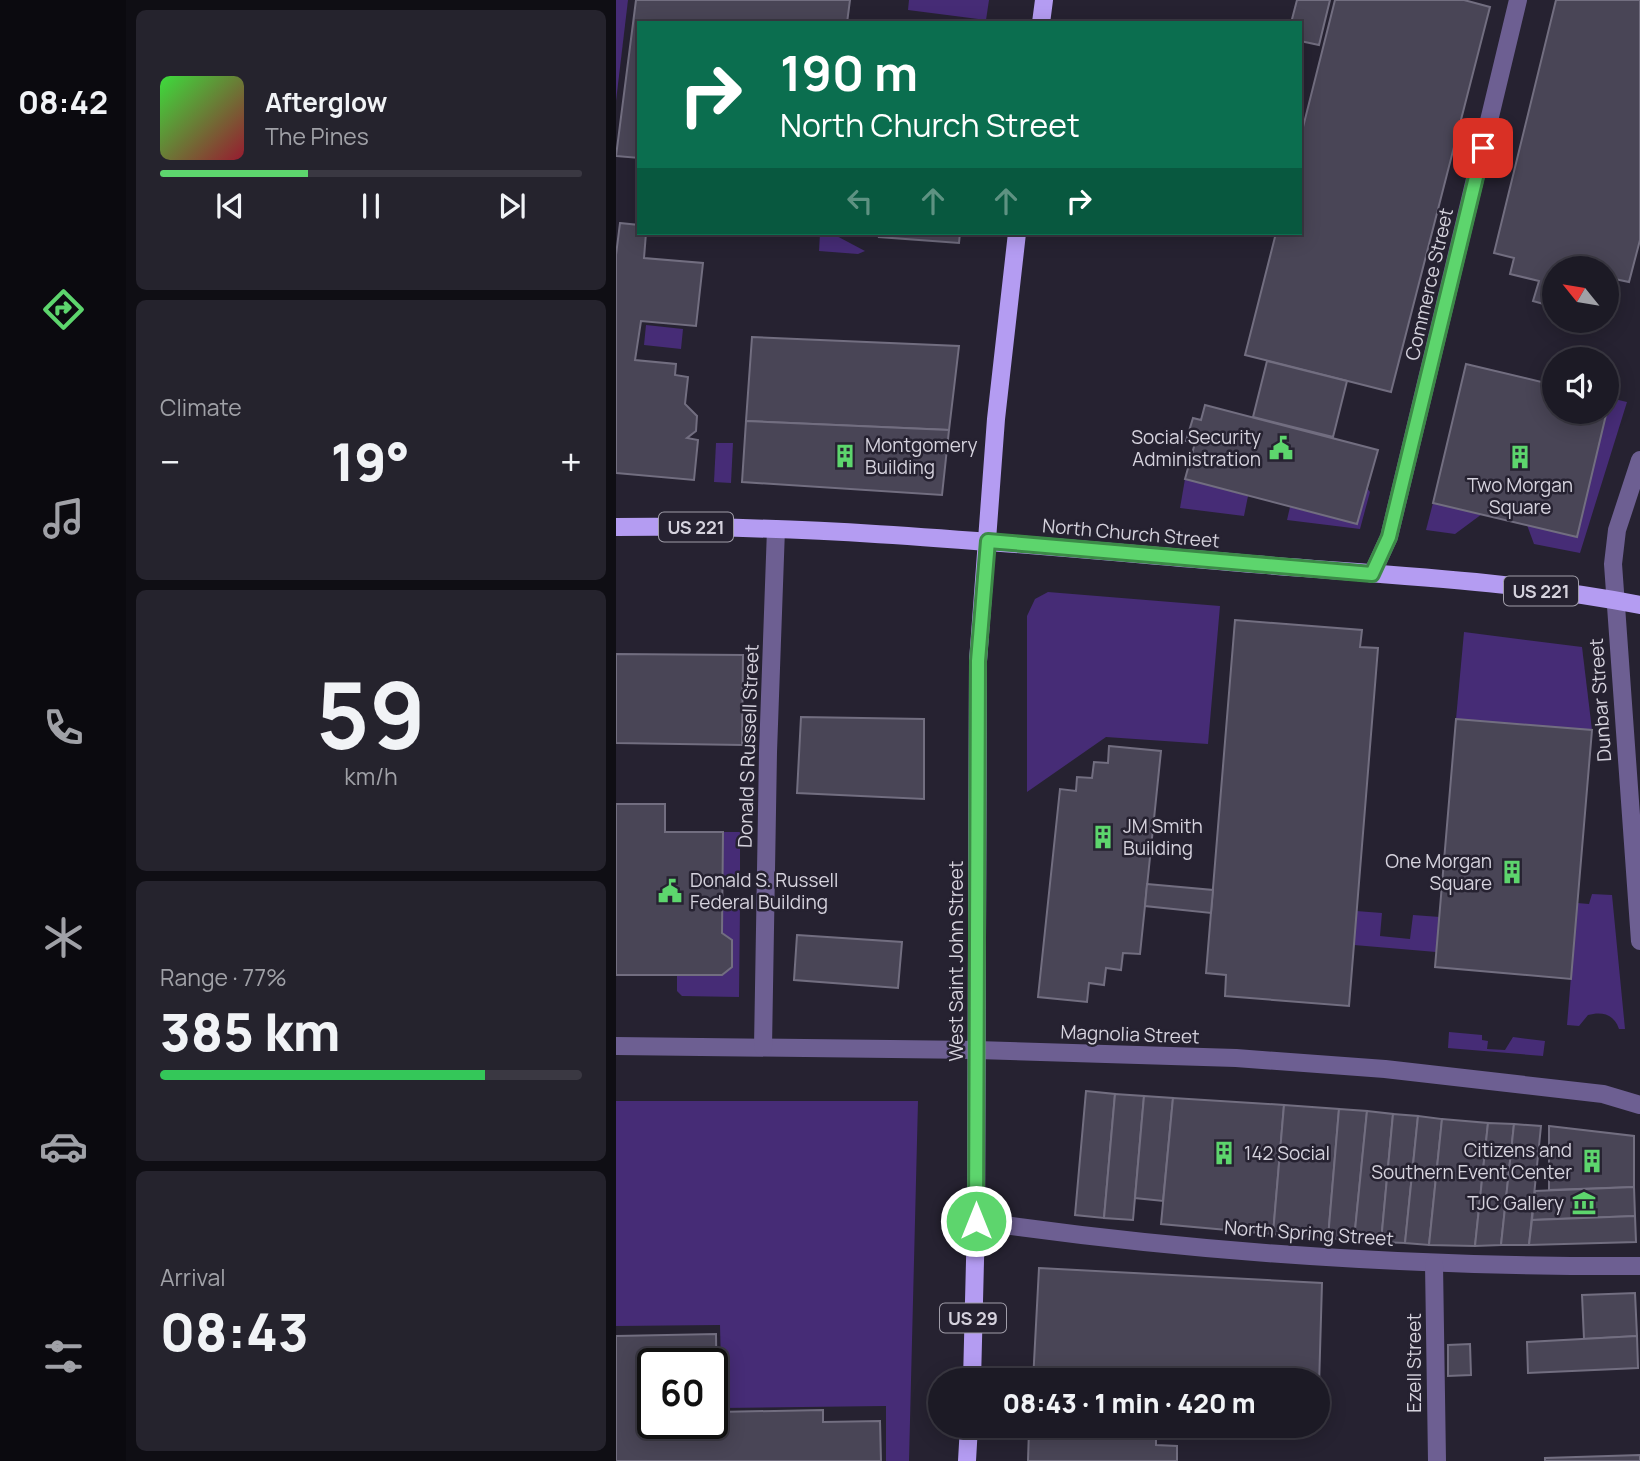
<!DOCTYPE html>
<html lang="en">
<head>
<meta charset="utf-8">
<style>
  body { margin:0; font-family:Manrope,sans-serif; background:#25232d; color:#f1f3f6; height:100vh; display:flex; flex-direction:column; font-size:26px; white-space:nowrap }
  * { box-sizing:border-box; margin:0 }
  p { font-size:23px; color:#a0a1a7 }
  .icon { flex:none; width:38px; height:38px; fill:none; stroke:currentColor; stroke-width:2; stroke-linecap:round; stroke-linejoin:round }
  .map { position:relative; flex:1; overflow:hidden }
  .drawer { display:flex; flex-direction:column; gap:10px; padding:10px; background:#0f0e14; width:490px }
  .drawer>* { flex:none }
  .top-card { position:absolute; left:21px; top:21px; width:665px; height:214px; border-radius:0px; box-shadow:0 4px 18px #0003,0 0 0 2px #3a3842; background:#0b6e4f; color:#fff; overflow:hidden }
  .needle { width:46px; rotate:300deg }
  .fabs { position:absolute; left:926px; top:256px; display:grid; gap:14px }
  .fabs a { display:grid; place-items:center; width:77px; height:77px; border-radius:50%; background:#1c1a25; box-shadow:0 4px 18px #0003,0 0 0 2px #3a3842; font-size:35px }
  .speed { position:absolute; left:21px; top:1348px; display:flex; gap:14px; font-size:35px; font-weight:700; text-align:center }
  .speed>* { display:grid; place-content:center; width:91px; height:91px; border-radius:50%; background:#1c1a25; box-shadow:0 4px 18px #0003,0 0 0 2px #3a3842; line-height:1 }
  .speed .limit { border:4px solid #111; border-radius:10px; background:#fff; color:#111 }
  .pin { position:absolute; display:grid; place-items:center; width:60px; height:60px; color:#fff; margin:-30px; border-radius:14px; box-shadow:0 4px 10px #0006 }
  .me { position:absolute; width:77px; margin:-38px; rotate:0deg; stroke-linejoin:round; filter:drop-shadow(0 0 5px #0008) }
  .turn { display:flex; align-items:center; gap:24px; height:147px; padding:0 28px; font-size:32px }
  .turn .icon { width:91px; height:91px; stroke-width:2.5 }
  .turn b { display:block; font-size:49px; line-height:60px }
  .lanes { display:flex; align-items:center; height:66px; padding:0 28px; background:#0003; justify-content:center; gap:35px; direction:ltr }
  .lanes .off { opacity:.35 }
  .big { font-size:52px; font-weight:800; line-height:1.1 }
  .drawer .card { flex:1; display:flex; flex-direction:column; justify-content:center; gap:10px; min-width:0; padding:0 24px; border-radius:10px; background:#25232d }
  .drawer .dial { align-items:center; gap:0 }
  .dial b { font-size:91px; line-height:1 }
  .song { display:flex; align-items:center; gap:21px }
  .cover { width:84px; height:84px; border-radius:10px; background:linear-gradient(135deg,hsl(120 70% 55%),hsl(350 70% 35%)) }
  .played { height:7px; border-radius:4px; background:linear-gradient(90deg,#5dd56d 35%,#3a3842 35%) }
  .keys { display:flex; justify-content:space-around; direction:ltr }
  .heat { display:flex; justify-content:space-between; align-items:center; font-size:38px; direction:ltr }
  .charge { height:10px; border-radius:5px; background:linear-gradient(90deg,#34c759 77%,#3a3842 0) }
  .trip { position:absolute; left:312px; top:1368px; width:402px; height:70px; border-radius:35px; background:#1c1a25; box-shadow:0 4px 18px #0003,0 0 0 2px #3a3842; font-weight:800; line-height:70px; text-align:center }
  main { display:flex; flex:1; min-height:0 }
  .menu { display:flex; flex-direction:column; width:126px; justify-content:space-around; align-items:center; background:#0b0a0f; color:#a0a1a7 }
  .menu .icon { width:49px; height:49px }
  .menu .active { color:#5dd56d }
  .menu b { font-size:32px; color:#f1f3f6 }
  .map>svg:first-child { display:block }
</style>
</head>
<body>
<main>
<nav class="menu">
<b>08:42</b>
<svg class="icon active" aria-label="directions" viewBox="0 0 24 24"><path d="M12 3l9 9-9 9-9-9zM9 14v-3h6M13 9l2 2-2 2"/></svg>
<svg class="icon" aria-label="music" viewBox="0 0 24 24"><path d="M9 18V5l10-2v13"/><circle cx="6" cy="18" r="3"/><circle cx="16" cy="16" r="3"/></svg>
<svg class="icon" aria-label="phone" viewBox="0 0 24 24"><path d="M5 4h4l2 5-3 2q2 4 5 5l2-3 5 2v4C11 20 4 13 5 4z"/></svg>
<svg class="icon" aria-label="climate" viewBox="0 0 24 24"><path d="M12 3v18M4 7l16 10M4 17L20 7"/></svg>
<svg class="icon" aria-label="car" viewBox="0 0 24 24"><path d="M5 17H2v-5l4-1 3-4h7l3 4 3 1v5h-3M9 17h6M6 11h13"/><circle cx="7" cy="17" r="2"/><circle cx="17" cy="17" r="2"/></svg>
<svg class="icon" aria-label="filters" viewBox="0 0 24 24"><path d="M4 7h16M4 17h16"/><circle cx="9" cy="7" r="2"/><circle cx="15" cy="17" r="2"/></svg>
</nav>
<section class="drawer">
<div class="card">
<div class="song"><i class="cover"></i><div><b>Afterglow</b><p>The Pines</p></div></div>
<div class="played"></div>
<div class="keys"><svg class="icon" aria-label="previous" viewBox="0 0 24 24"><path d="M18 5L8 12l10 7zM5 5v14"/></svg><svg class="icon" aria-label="pause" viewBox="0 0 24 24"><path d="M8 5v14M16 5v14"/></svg><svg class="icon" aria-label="next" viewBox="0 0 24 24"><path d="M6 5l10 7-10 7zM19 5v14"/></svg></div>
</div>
<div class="card"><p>Climate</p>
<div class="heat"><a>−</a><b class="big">19°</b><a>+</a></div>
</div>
<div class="card dial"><b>59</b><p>km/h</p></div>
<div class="card"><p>Range · 77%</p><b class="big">385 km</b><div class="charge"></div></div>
<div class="card"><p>Arrival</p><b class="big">08:43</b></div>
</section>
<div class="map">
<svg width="1024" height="1461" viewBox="0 0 1024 1461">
  <rect width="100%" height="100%" fill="#262231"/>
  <g fill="#462c76">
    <polygon points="0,0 12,0 0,101"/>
    <polygon points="293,0 373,0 370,20 292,10"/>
    <polygon points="204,233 215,233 249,251 242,254 203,251"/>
    <polygon points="30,325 67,329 65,349 28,345"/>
    <polygon points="994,398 1011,402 964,553 918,544 911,525 961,536"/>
    <polygon points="100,443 117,443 115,483 98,482"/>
    <polygon points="569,479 632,496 628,516 564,508"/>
    <polygon points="751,488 754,492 744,529 671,520 674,507 741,524"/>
    <polygon points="817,503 866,514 839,534 810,530"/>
    <polygon points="432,592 604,606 592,744 490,737 411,792 411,616 419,599"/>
    <polygon points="848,632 966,647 976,730 840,719"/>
    <rect x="107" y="832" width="17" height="55"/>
    <path d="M976,894L996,895L1009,1029H1003C998,1014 986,1011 972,1015L963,1026L951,1025L961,903L973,904Z"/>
    <polygon points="106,905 124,905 123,997 66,996 61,991 61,975 106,975 115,967 116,940 106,933"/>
    <polygon points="740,911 766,913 764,936 794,939 797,915 824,917 820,952 738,945"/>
    <polygon points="833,1032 866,1035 866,1040 872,1041 871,1049 889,1050 897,1037 929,1041 927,1056 832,1048"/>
    <polygon points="0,1101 302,1101 293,1461 270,1461 270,1406 106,1408 104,1325 0,1326"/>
  </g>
  <g fill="#494556" stroke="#726e80" stroke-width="2" fill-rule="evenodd">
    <polygon points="20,0 234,0 231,23 23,23 23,158 0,156"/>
    <polygon points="681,0 714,0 703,45 684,41 684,23 675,23"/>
    <polygon points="719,0 848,0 874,7 775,392 629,355 660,233 684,233 684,139"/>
    <polygon points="940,0 1024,0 1024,240 1013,282 994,278 990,294 990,268 938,268 938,307 917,301 923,281 894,274 898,258 878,253"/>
    <polygon points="4,223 23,225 23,233 30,233 28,258 87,263 80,326 25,321 19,360 60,364 59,375 72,377 69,404 81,416 80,431 71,438 82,440 78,480 0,473 0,255"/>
    <polygon points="264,233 344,233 343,243 263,237"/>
    <polygon points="136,337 343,346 333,430 130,421"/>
    <polygon points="651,361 731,381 717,437 637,417"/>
    <polygon points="850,364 938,385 938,411 990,411 990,397 994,398 961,537 817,503"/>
    <polygon points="589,405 762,450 741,524 569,479 579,443 570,441 577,418 585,420"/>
    <polygon points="130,421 333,430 326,495 126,482"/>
    <polygon points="619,620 746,630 744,647 762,648 733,1006 609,996 610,975 590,973"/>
    <polygon points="0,654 127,655 126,745 0,743"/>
    <polygon points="185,717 308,719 308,799 181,793"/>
    <polygon points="840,719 976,730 955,979 819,967"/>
    <polygon points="493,746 545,751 524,954 507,953 505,970 490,968 488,985 473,983 471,1002 422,997 444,789 460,791 461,777 476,778 478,762 492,763"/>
    <polygon points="0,804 49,804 49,832 107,832 106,933 116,940 116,967 106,975 0,975"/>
    <polygon points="531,884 597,890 595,913 529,906"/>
    <polygon points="181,935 286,942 282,988 178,980"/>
    <polygon points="470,1091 499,1094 488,1218 459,1215"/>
    <polygon points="499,1094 528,1096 517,1220 488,1218"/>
    <polygon points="528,1096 557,1098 547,1201 519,1198"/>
    <polygon points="557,1098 668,1105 657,1234 545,1224"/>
    <polygon points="668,1105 723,1109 712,1238 657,1234"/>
    <polygon points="723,1109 751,1111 738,1240 712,1238"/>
    <polygon points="751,1111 777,1114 765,1242 738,1240"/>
    <polygon points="777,1114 802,1116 789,1243 765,1242"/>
    <polygon points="802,1116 826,1119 813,1245 789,1243"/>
    <polygon points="826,1119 872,1123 859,1246 813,1245"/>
    <polygon points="872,1123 898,1124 885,1245 859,1246"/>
    <polygon points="898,1124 925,1126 913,1245 885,1245"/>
    <polygon points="933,1126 1018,1136 1018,1187 933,1190"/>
    <polygon points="1018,1187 1019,1216 916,1220 919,1191"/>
    <polygon points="1019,1216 1020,1242 913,1245 916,1220"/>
    <polygon points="423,1268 706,1283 702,1421 702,1381 417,1381"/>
    <polygon points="1019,1293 1021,1336 968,1339 966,1295"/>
    <path d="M100,1334L101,1412L207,1410V1422L264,1421L265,1461H0V1336ZM37,1363H96V1423H37Z"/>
    <polygon points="1021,1336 1022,1368 912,1373 911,1342"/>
    <polygon points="854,1344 855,1375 832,1376 832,1345"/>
    <polygon points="459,1426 503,1426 502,1432 540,1433 540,1445 561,1446 561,1461 412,1461 413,1429 459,1431"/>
    <polygon points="623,1426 702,1426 701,1430"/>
    <polygon points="1024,1455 1024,1461 929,1461 929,1458"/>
  </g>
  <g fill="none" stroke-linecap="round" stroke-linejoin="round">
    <g stroke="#6d5f92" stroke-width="18">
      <polyline points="1024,460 1001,530 997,564 1024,941"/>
      <polyline points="756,574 773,537 902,0"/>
      <polyline points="0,1046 361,1050 620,1058 769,1069 987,1094 1024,1105"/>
      <polyline points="147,1047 152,752 160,529"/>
      <path d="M360,1221C579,1253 802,1267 1024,1266"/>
      <polyline points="818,1264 821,1461"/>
    </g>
    <g stroke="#b49cf2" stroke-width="18">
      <polyline points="425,23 428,0"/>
      <path d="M0,527C205,524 409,545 613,562C748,574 892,579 1024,605"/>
      <polyline points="356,1381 360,1221 362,661 380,419 401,233"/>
      <polyline points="351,1461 353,1426"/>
    </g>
  </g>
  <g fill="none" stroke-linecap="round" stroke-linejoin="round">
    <g stroke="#3c8a47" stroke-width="18">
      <polyline id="route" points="360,1221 362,661 372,541 756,574 773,537 867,148"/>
    </g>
    <use href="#route" stroke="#5dd56d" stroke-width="12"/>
  </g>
  <defs>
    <g id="civic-bare" transform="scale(1.89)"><path d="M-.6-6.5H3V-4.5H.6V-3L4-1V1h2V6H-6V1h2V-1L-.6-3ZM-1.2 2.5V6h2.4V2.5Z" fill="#5dd56d" stroke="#262231" stroke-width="2.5" paint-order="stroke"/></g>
    <g id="building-bare" transform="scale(1.89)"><path d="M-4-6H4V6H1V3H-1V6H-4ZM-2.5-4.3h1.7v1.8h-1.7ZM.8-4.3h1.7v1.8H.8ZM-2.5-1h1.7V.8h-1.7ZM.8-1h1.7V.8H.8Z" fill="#5dd56d" stroke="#262231" stroke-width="2.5" paint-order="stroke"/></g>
    <g id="museum-bare" transform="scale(1.89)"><path d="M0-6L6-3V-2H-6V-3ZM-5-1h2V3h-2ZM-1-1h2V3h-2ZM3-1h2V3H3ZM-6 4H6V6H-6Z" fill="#5dd56d" stroke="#262231" stroke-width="2.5" paint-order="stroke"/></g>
  </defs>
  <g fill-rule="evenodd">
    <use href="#civic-bare" x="665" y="448"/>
    <use href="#building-bare" x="229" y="456"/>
    <use href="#building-bare" x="904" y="457"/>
    <use href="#building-bare" x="487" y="837"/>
    <use href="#building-bare" x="896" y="872"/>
    <use href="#civic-bare" x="54" y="891"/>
    <use href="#building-bare" x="608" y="1153"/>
    <use href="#building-bare" x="976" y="1161"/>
    <use href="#museum-bare" x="968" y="1203"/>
  </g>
  <g text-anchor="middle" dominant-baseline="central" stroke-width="5" stroke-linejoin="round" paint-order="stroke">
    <g fill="#262231" stroke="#a09da9" stroke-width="2">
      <rect x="43" y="512.5" width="74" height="29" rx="5"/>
      <rect x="888" y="576.5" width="74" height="29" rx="5"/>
      <rect x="324" y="1303.5" width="66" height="29" rx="5"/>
    </g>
    <g font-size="18" font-weight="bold" fill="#d5d2dd">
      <text x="80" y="527">US 221</text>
      <text x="925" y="591">US 221</text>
      <text x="357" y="1318">US 29</text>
    </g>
    <g font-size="19" fill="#d5d2dd" stroke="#262231">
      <text transform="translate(813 284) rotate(-77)">Commerce Street</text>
      <text transform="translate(515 533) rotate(5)">North Church Street</text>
      <text transform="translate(984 700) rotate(-94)">Dunbar Street</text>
      <text transform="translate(132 746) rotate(-88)">Donald S Russell Street</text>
      <text transform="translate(340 961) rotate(-90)">West Saint John Street</text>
      <text transform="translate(514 1034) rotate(2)">Magnolia Street</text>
      <text transform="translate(693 1233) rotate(4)">North Spring Street</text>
      <text transform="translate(798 1363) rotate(-90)">Ezell Street</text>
    </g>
    <g font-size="19" fill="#d5d2dd" stroke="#262231" text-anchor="end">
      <text x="645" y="437">Social Security<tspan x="645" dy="22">Administration</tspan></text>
      <text x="249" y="445" text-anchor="start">Montgomery<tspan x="249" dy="22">Building</tspan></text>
      <text x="904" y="485" text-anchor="middle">Two Morgan<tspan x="904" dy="22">Square</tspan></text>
      <text x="507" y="826" text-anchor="start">JM Smith<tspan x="507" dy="22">Building</tspan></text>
      <text x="876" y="861">One Morgan<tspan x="876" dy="22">Square</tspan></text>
      <text x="74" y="880" text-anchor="start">Donald S. Russell<tspan x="74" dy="22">Federal Building</tspan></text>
      <text x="956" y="1150">Citizens and<tspan x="956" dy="22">Southern Event Center</tspan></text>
      <text x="628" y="1153" text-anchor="start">142 Social</text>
      <text x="948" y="1203">TJC Gallery</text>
    </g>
  </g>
</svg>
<div class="fabs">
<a><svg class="needle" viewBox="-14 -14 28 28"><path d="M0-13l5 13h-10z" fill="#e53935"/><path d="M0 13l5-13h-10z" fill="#a0a1a7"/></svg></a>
<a><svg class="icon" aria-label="sound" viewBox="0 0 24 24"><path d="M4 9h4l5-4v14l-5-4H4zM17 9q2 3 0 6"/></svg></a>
</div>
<div class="speed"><div class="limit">60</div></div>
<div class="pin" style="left:867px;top:148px;background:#d93025"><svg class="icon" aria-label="arrive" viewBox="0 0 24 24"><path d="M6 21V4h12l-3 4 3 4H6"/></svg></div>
<svg class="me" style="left:360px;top:1221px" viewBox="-20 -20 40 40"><circle r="17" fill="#5dd56d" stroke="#fff" stroke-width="3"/><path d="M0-11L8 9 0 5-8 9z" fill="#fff"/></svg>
<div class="trip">08:43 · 1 min · 420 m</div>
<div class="top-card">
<div class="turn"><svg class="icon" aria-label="right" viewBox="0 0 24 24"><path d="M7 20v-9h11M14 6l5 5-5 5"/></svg><div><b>190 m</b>North Church Street</div></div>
<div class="lanes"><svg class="icon off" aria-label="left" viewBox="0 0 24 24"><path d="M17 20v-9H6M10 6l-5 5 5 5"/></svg><svg class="icon off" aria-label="ahead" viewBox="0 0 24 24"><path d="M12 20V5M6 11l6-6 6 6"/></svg><svg class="icon off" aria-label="ahead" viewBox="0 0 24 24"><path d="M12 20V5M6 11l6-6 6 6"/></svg><svg class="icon" aria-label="right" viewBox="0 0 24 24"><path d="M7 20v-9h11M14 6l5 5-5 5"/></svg></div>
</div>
</div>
</main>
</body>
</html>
